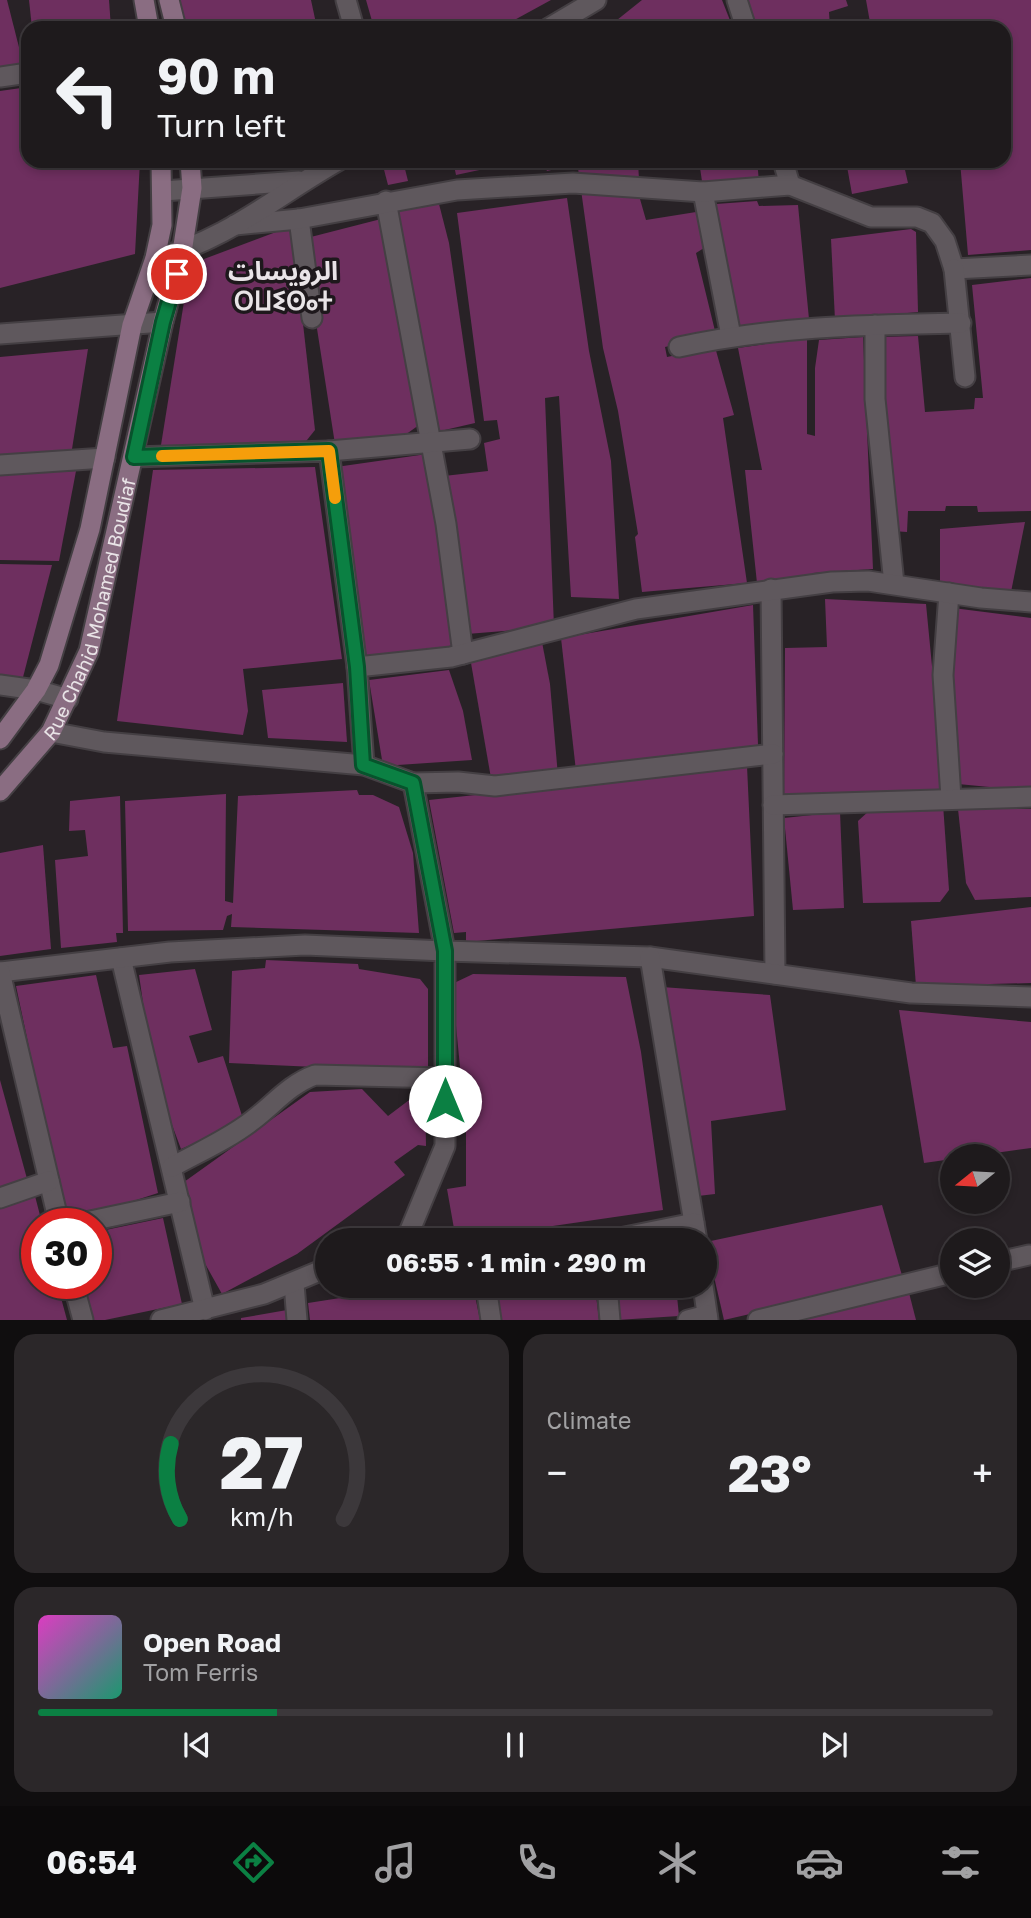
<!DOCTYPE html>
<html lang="en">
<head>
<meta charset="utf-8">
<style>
  body { margin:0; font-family:"Golos Text","Noto Sans Arabic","Noto Sans Tifinagh",sans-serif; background:#2b2729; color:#f1f3f6; height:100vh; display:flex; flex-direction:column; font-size:26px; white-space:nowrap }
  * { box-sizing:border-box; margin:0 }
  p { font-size:23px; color:#a1a1a3 }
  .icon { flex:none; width:38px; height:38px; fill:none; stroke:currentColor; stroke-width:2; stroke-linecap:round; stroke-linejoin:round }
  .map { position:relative; height:1320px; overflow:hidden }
  .sheet { display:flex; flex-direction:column; gap:14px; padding:14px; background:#100e0f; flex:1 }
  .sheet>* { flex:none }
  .top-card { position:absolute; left:21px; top:21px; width:990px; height:147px; border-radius:21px; box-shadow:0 4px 10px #0003,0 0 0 2px #3c383b; background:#1e1a1c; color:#f1f3f6; overflow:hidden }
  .needle { width:46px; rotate:252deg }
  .controls { position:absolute; left:940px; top:1144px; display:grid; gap:14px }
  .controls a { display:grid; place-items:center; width:70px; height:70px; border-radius:50%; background:#1e1a1c; box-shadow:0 4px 10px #0003,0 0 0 2px #3c383b; font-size:35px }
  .speed { position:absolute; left:21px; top:1208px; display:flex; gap:14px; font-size:35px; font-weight:700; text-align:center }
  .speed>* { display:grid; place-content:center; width:91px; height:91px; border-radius:50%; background:#1e1a1c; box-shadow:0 4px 10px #0003,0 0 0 2px #3c383b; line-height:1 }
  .speed .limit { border:10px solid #d22; background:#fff; color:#111 }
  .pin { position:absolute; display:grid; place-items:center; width:60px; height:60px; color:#fff; margin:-30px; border:4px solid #fff; border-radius:50%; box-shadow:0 2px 7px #0007 }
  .me { position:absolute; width:77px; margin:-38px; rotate:0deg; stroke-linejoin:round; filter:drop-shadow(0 0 5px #0008) }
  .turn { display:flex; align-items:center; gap:24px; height:147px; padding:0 21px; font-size:32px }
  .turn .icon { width:91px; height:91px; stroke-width:2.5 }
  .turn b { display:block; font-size:49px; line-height:60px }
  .big { font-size:52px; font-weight:700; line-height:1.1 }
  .sheet .card { flex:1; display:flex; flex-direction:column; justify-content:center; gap:10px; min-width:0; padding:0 24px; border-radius:21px; background:#2b2729 }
  .sheet .dial { align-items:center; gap:0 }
  .dial svg { height:182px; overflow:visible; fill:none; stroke:#3c383b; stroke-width:7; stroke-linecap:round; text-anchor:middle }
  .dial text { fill:#f1f3f6; stroke:none }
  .song { display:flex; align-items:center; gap:21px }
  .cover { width:84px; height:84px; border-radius:10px; background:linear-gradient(135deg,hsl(310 70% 55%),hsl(160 70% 35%)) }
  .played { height:7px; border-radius:4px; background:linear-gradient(90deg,#0b8043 25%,#3c383b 25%) }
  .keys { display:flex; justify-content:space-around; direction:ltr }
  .heat { display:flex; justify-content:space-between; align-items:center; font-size:38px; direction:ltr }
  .sheet .tiles { flex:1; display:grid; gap:14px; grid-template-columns:1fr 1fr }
  .card:last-child { grid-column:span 2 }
  .trip { position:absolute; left:315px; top:1228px; width:402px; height:70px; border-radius:35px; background:#1e1a1c; box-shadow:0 4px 10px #0003,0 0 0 2px #3c383b; font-weight:700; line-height:70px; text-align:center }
  .tab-bar { display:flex; height:112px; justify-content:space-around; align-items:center; background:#0c0a0b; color:#a1a1a3 }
  .tab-bar .icon { width:49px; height:49px }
  .tab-bar .on { color:#0b8043 }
  .tab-bar b { font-size:32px; color:#f1f3f6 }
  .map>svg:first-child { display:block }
</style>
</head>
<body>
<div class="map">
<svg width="1031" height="1320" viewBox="0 0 1031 1320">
  <rect width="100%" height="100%" fill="#282226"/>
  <g fill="#6e2f5f">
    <polygon points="0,0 7,0 24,67 0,71"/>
    <polygon points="29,0 109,0 111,28 32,28"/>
    <polygon points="180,0 311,0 317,28 186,28"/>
    <polygon points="366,0 551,0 500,28 374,28"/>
    <polygon points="642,0 722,0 733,28 607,28"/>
    <polygon points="743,0 846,0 848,6 829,12 830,28 751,28"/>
    <polygon points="866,0 1031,0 1031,250 968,255 960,161 1004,161 1004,28 871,28"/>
    <polygon points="28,87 28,161 140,161 135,254 0,288 0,91"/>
    <polygon points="403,161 408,181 388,185 382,162"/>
    <polygon points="453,161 517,161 517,162 456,175"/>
    <polygon points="542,161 563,161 564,167 547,171"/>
    <polygon points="577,161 638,161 640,199 646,220 696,212 704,248 696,253 716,335 665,347 667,357 715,347 734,415 723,418 747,583 642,592 635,537 638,534 618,411 603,348"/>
    <polygon points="699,161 757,161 759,181 703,188"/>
    <polygon points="846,161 903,161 908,183 852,194"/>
    <polygon points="567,198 589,351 611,461 619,599 571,597 559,396 545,398 554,627 467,634 444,476 488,471 484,443 500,439 497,420 484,421 457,213"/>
    <polygon points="757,201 759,206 798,205 809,319 736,328 723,267 716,204"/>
    <polygon points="439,204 449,243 475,423 436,432 395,208"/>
    <polygon points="381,219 419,425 405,435 335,444 303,239"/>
    <polygon points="292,226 315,430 303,445 161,445 187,283 204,259"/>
    <polygon points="911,229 916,232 918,312 835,320 831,239"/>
    <polygon points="1031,278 1031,511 978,512 977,506 946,506 945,511 908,511 907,532 892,531 878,337 918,336 925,412 974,409 975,398 983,398 972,285"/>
    <polygon points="863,337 873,569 813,573 809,577 757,583 745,470 762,470 738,348 807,338 807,434 815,436 815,368 819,340"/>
    <polygon points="88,349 72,449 0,460 0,357"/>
    <polygon points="427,454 453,652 366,658 336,467"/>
    <polygon points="315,467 342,659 243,669 248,711 243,735 117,721 153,470"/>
    <polygon points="76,471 59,561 0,560 0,474"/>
    <polygon points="1025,522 1011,592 940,584 940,529"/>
    <polygon points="0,564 52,565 21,685 0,680"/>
    <polygon points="825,599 926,604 944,790 784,800 785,648 827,647"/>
    <polygon points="753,605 758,745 576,771 561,638"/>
    <polygon points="953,608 1031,618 1031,791 958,784 954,714"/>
    <polygon points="542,642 550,684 558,776 492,784 471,663"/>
    <polygon points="449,670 463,711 472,760 383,766 369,680"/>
    <polygon points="343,683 347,742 268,738 262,690"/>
    <polygon points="747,766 754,916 466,942 466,932 454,933 429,800"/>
    <polygon points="357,790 359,795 373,795 399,807 413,853 419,933 231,927 232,914 227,916 223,930 128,931 125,801 226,794 225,901 233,903 238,796"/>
    <polygon points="120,796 123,933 116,933 117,942 61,948 55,860 88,856 85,830 69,831 70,801"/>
    <polygon points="943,804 949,890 940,902 863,903 858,821 870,810"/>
    <polygon points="958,809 1031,809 1031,897 975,900 966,883"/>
    <polygon points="840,812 844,908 793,910 784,818"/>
    <polygon points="43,845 51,949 0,956 0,853"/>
    <polygon points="1031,907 1031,983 916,986 911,921"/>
    <polygon points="266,960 358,964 359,969 420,979 428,989 428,1072 229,1063 232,971 265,968"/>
    <polygon points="195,969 212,1030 189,1036 198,1063 223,1056 244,1122 181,1149 162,1098 148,1037 139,975"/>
    <polygon points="473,974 626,977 641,1052 663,1210 456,1240 447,1189 466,1186 466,1129 452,984"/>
    <polygon points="96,975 113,1048 127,1046 158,1193 65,1223 37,1105 41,1104 16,986"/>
    <polygon points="662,987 770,995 786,1110 711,1121 715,1194 698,1196"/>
    <polygon points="899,1010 1031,1022 1031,1148 924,1163"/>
    <polygon points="0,1080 29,1186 0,1193"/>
    <polygon points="425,1088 426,1146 418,1145 394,1162 405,1175 297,1254 222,1294 203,1260 184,1182 310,1092 362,1089 388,1116"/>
    <polygon points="35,1196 42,1223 37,1223 37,1283 57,1283 67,1320 0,1320 0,1205"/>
    <polygon points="882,1205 903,1279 724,1320 706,1242"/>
    <polygon points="163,1218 182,1304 105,1320 90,1320 80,1283 96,1283 96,1232"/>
    <polygon points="417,1286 473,1286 480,1320 310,1320 308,1303"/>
    <polygon points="497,1286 595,1286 599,1320 498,1320 494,1292"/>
    <polygon points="612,1286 676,1286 679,1316 617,1320"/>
    <polygon points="908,1289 916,1320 798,1320"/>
    <polygon points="287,1310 287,1320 241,1320 241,1318"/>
  </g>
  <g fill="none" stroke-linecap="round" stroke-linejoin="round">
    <g stroke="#443f43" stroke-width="23">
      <g id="minor">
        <polyline points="346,0 354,28"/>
        <polyline points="737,0 746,28"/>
        <polyline points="549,28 596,0"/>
        <polyline points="0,77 28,73"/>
        <polyline points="783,161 790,185"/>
        <polyline points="163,191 299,181"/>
        <polyline points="703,192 731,336"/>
        <polyline points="386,201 446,524 463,654"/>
        <polyline points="299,219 312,318"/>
        <polyline points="235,225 299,219 457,190 573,183 703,192 790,185 871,217 917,217 932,223 945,241 954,269 1031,265"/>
        <path d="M155,258C223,243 279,194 338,161"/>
        <polyline points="954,269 965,377"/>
        <polyline points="875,325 875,399 894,584"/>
        <polyline points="0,334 163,322"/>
        <path d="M679,347C776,326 863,325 961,323"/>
        <polyline points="329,451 470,439"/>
        <polyline points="134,457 329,451 357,667 364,765"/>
        <polyline points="0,465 105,458"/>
        <polyline points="771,589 775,974"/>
        <polyline points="949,593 943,675 951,798"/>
        <polyline points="357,667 451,657 636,609 832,582 868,581 981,598 1031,602"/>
        <polyline points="0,685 36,690 68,699"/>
        <polyline points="51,732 104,742 364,765 413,783 445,951 650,957 911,993 1031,997"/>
        <polyline points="413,783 458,782 495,786 773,754"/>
        <polyline points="773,805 1031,797"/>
        <polyline points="650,957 697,1241"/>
        <polyline points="121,958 205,1310"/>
        <polyline points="0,972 170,952 305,945 445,951 445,1146 408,1235 389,1241"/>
        <polyline points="0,972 59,1223"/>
        <path d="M172,1167C199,1152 229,1139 253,1120C274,1104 290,1084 315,1075L445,1078"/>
        <polyline points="0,1198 49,1181"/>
        <polyline points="81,1223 180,1202"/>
        <polyline points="408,1235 425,1241"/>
        <polyline points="605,1241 694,1223"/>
        <polyline points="998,1262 1029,1255"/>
        <polyline points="73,1283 83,1320"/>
        <polyline points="294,1284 297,1320"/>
        <polyline points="486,1286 491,1320"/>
        <polyline points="607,1286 610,1320"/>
        <polyline points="703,1286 708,1320"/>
        <polyline points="161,1320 264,1294 327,1268"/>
        <polyline points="688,1320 707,1315"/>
        <polyline points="758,1320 952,1273"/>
      </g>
    </g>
    <g stroke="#443f43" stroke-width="23">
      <g id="secondary">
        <polyline points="144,0 149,28"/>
        <polyline points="169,0 176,28"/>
        <polyline points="0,739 36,690 49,665 90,529 132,325 155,258 162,225 161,161"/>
        <path id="s1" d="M0,791L51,732L89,651L163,322L182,252L192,188L190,161"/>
      </g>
    </g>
    <use href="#minor" stroke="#5f585d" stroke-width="19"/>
    <use href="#secondary" stroke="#8a6d82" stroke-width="19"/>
  </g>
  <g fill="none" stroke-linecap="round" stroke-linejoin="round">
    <g stroke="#07532c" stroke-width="18">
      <polyline id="route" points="177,274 163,322 134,457 329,451 357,667 363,765 413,783 445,951 445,1101"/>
    </g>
    <use href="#route" stroke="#0b8043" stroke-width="12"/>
    <polyline stroke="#f59e0b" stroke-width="12" points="162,456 329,451 335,498"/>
  </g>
  <g text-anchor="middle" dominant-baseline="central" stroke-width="7" stroke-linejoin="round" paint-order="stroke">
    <g font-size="19" fill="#e9e4e7" stroke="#1e181c">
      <text stroke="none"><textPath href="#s1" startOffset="208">Rue Chahid Mohamed Boudiaf</textPath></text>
    </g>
    <g font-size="26" font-weight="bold" fill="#e9e4e7" stroke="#1e181c">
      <text x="283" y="270">الرويسات<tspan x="283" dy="30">ⵔⵡⵉⵙⴰⵜ</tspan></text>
    </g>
  </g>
</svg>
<div class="controls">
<a><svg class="needle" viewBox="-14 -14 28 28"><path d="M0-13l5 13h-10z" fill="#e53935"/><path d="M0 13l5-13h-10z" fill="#a1a1a3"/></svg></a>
<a><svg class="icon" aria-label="layers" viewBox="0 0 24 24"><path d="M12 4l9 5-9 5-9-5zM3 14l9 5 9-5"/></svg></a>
</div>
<div class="speed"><div class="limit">30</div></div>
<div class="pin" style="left:177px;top:274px;background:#d93025"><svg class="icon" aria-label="arrive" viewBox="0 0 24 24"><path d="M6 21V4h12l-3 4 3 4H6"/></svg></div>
<svg class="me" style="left:445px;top:1101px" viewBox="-20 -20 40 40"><circle r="19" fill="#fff"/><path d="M0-13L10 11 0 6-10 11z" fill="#0b8043"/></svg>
<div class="trip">06:55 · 1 min · 290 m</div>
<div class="top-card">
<div class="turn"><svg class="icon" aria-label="left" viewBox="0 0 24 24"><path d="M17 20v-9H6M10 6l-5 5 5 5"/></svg><div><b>90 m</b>Turn left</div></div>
</div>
</div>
<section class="sheet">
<div class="tiles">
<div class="card dial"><svg viewBox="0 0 100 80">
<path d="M14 69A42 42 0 1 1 86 69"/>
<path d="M14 69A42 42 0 0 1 10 36" stroke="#0b8043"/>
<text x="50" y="56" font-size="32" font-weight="700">27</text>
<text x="50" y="72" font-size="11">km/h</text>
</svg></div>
<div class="card"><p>Climate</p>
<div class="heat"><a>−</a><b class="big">23°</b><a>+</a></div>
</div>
<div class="card">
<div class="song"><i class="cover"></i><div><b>Open Road</b><p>Tom Ferris</p></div></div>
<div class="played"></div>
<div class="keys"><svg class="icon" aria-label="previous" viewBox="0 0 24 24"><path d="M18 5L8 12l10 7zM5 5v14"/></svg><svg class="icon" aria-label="pause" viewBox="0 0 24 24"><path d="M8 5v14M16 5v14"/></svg><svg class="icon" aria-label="next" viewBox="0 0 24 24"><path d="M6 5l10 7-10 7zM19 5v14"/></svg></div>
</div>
</div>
</section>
<nav class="tab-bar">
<b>06:54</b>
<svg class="icon on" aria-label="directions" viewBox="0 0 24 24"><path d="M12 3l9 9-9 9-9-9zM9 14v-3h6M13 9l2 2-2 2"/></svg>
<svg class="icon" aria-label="music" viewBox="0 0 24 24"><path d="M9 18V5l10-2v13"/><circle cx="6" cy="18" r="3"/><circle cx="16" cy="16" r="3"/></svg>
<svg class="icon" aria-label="phone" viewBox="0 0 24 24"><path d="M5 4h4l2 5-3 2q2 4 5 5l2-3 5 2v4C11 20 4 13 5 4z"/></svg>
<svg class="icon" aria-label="climate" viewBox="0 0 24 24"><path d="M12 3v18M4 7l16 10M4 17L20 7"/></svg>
<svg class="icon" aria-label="car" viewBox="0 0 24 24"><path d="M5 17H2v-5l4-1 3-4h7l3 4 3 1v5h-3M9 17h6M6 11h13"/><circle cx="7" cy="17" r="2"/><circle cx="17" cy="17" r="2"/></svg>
<svg class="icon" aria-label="filters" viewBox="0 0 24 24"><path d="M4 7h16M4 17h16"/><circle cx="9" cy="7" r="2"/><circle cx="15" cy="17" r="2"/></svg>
</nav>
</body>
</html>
